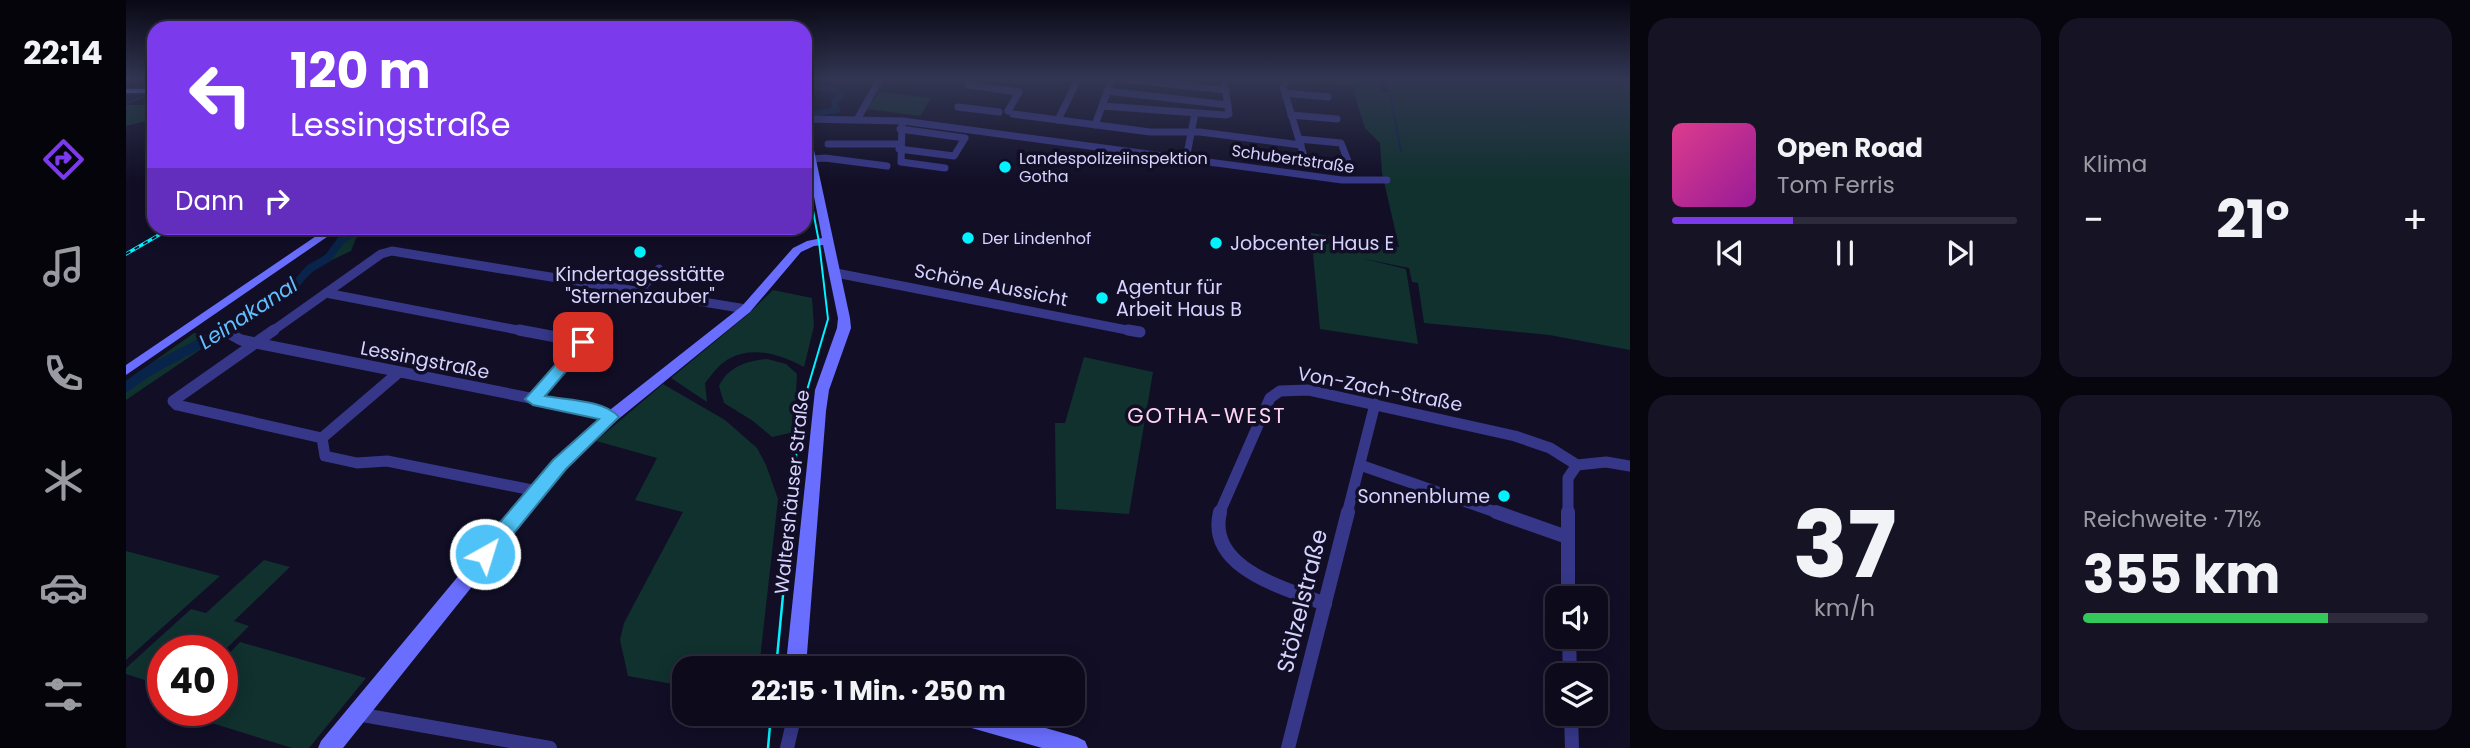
<!DOCTYPE html>
<html lang="de">
<head>
<meta charset="utf-8">
<style>
  body { margin:0; font-family:Poppins,sans-serif; background:#161325; color:#f1f3f6; height:100vh; display:flex; flex-direction:column; font-size:26px; white-space:nowrap }
  * { box-sizing:border-box; margin:0 }
  p { font-size:23px; color:#9a9aa3 }
  .icon { flex:none; width:38px; height:38px; fill:none; stroke:currentColor; stroke-width:2; stroke-linecap:round; stroke-linejoin:round }
  .map { position:relative; flex:1; overflow:hidden }
  .drawer { display:flex; flex-direction:column; gap:18px; padding:18px; background:#07060f; width:840px }
  .drawer>* { flex:none }
  .guide { position:absolute; left:21px; top:21px; width:665px; height:214px; border-radius:21px; box-shadow:0 4px 18px #0003,0 0 0 2px #2d2b3b; background:#7c3aed; color:#fff; overflow:hidden }
  .fabs { position:absolute; left:1419px; top:586px; display:grid; gap:14px }
  .fabs a { display:grid; place-items:center; width:63px; height:63px; border-radius:14px; background:#0d0a1c; box-shadow:0 4px 18px #0003,0 0 0 2px #2d2b3b; font-size:35px }
  .speed { position:absolute; left:21px; top:635px; display:flex; gap:14px; font-size:35px; font-weight:700; text-align:center }
  .speed>* { display:grid; place-content:center; width:91px; height:91px; border-radius:50%; background:#0d0a1c; box-shadow:0 4px 18px #0003,0 0 0 2px #2d2b3b; line-height:1 }
  .speed .limit { border:10px solid #d22; background:#fff; color:#111 }
  .pin { position:absolute; display:grid; place-items:center; width:60px; height:60px; color:#fff; margin:-30px; border-radius:14px; box-shadow:0 4px 10px #0006 }
  .me { position:absolute; width:77px; margin:-38px; rotate:39deg; stroke-linejoin:round; filter:drop-shadow(0 0 5px #0008) }
  .turn { display:flex; align-items:center; gap:24px; height:147px; padding:0 28px; font-size:32px }
  .turn .icon { width:91px; height:91px; stroke-width:2.5 }
  .turn b { display:block; font-size:49px; line-height:60px }
  .then { display:flex; align-items:center; height:66px; padding:0 28px; background:#0003; gap:14px; font-size:26px }
  .big { font-size:52px; font-weight:700; line-height:1.1 }
  .drawer .tile { flex:1; display:flex; flex-direction:column; justify-content:center; gap:10px; min-width:0; padding:0 24px; border-radius:21px; background:#161325 }
  .drawer .dial { align-items:center; gap:0 }
  .dial b { font-size:91px; line-height:1 }
  .song { display:flex; align-items:center; gap:21px }
  .cover { width:84px; height:84px; border-radius:10px; background:linear-gradient(135deg,hsl(330 70% 55%),hsl(300 70% 35%)) }
  .played { height:7px; border-radius:4px; background:linear-gradient(90deg,#7c3aed 35%,#2d2b3b 35%) }
  .keys { display:flex; justify-content:space-around; direction:ltr }
  .heat { display:flex; justify-content:space-between; align-items:center; font-size:38px; direction:ltr }
  .charge { height:10px; border-radius:5px; background:linear-gradient(90deg,#34c759 71%,#2d2b3b 0) }
  .drawer .tiles { flex:1; display:grid; gap:18px; grid-template-columns:repeat(2,1fr) }
  .trip { position:absolute; left:546px; top:656px; width:413px; height:70px; border-radius:21px; background:#0d0a1c; box-shadow:0 4px 18px #0003,0 0 0 2px #2d2b3b; font-weight:700; line-height:70px; text-align:center }
  main { display:flex; flex:1; min-height:0 }
  .menu { display:flex; flex-direction:column; width:126px; justify-content:space-around; align-items:center; background:#05040b; color:#9a9aa3 }
  .menu .icon { width:49px; height:49px }
  .menu .current { color:#7c3aed }
  .menu b { font-size:32px; color:#f1f3f6 }
  .map>svg:first-child { display:block }
</style>
</head>
<body>
<main>
<nav class="menu">
<b>22:14</b>
<svg class="icon current" aria-label="directions" viewBox="0 0 24 24"><path d="M12 3l9 9-9 9-9-9zM9 14v-3h6M13 9l2 2-2 2"/></svg>
<svg class="icon" aria-label="music" viewBox="0 0 24 24"><path d="M9 18V5l10-2v13"/><circle cx="6" cy="18" r="3"/><circle cx="16" cy="16" r="3"/></svg>
<svg class="icon" aria-label="phone" viewBox="0 0 24 24"><path d="M5 4h4l2 5-3 2q2 4 5 5l2-3 5 2v4C11 20 4 13 5 4z"/></svg>
<svg class="icon" aria-label="climate" viewBox="0 0 24 24"><path d="M12 3v18M4 7l16 10M4 17L20 7"/></svg>
<svg class="icon" aria-label="car" viewBox="0 0 24 24"><path d="M5 17H2v-5l4-1 3-4h7l3 4 3 1v5h-3M9 17h6M6 11h13"/><circle cx="7" cy="17" r="2"/><circle cx="17" cy="17" r="2"/></svg>
<svg class="icon" aria-label="filters" viewBox="0 0 24 24"><path d="M4 7h16M4 17h16"/><circle cx="9" cy="7" r="2"/><circle cx="15" cy="17" r="2"/></svg>
</nav>
<div class="map">
<svg width="1504" height="748" viewBox="0 0 1504 748">
  <rect width="100%" height="100%" fill="#110e26"/>
  <g fill="#10312e">
    <polygon points="1146,79 1253,79 1255,91 1264,92 1261,79 1460,79 1504,84 1504,350 1423,335 1298,323 1292,283 1286,282 1283,268 1234,258 1280,269 1292,344 1194,329 1185,233 1273,247 1256,173 1254,143 1239,128 1227,90 1233,87"/>
    <polygon points="753,92 805,98 794,116 740,109"/>
    <polygon points="0,105 28,105 28,119 0,126"/>
    <polygon points="232,228 246,228 230,238 225,251 193,266 167,289 154,293 106,329 93,326 143,293 170,280 177,270 202,253 212,238"/>
    <path d="M647,290L686,298L688,326L678,367C654,354 623,344 598,362C591,367 585,376 579,383L581,402L545,378L620,316Z"/>
    <polygon points="68,333 93,337 0,400 0,381"/>
    <polygon points="958,357 1027,372 1003,514 930,509 929,423 939,423"/>
    <path d="M641,359L660,364L671,374L668,432L646,437L627,421L598,403L593,386C603,366 621,361 641,359Z"/>
    <polygon points="537,384 599,420 631,448 640,465 652,499 633,668 558,668 558,686 502,676 494,640 498,623 557,512 509,500 531,458 470,441"/>
    <polygon points="0,551 94,576 0,660"/>
    <polygon points="138,560 164,567 108,621 123,626 96,653 37,651 37,686 0,674 0,668 65,609 80,613"/>
    <polygon points="114,642 240,678 183,748 166,748 47,711 96,710 96,661"/>
  </g>
  <g fill="none" stroke-linecap="round" stroke-linejoin="round">
    <g stroke="#09244a" stroke-width="2">
      <polyline points="1261,79 1275,151"/>
      <polyline points="0,89 28,88"/>
      <polyline points="0,93 21,94"/>
      <polyline points="0,103 28,93"/>
    </g>
    <polyline stroke="#09244a" stroke-width="6" points="679,83 714,92 716,95 708,102 711,110 685,114"/>
    <polyline stroke="#09244a" stroke-width="8" points="93,332 148,294 170,284 183,269 202,258 215,240 235,228"/>
    <path stroke="#09244a" stroke-width="10" d="M0,387C31,362 64,352 96,330"/>
    <g stroke="#363788" stroke-width="7">
      <polyline points="996,79 1100,90"/>
      <polyline points="1159,84 1157,87 1180,163"/>
      <polyline points="842,85 893,92 882,111"/>
      <polyline points="981,91 1102,105"/>
      <polyline points="1159,93 1202,97"/>
      <polyline points="976,106 1100,115 1103,114 1098,80"/>
      <polyline points="832,107 873,112"/>
      <polyline points="887,114 1024,132 1074,132 1175,145"/>
      <polyline points="1165,115 1211,119"/>
      <polyline points="732,118 754,79"/>
      <polyline points="679,119 777,121 1216,180 1261,180"/>
      <polyline points="932,120 951,81 948,79"/>
      <polyline points="776,124 775,162 819,168"/>
      <polyline points="969,125 986,79"/>
      <polyline points="1173,139 1215,143 1222,161"/>
      <polyline points="702,144 773,144"/>
      <polyline points="773,149 828,156 839,138 774,129"/>
      <polyline points="686,159 699,158 761,166"/>
      <polyline points="1060,159 1069,113"/>
    </g>
    <g stroke="#363788" stroke-width="9">
      <polyline points="710,273 1011,332"/>
      <polyline points="512,292 533,269"/>
      <polyline points="200,293 402,332"/>
      <polyline points="145,332 255,254 266,251 620,309"/>
    </g>
    <g stroke="#363788" stroke-width="11">
      <polyline points="148,330 47,401 51,405 196,438 272,373"/>
      <polyline points="393,330 457,342 407,399"/>
      <polyline points="1002,330 1014,332"/>
      <polyline points="106,335 115,340 469,411 485,417"/>
      <polyline points="196,438 199,456 231,463 261,461 411,491"/>
      <polyline points="1234,465 1375,514"/>
      <polyline points="1093,514 1144,398 1154,391 1182,390 1389,436 1424,448 1451,465 1480,462 1504,466"/>
      <polyline points="1221,514 1249,404"/>
      <polyline points="1442,514 1442,478 1451,465"/>
    </g>
    <g stroke="#363788" stroke-width="14">
      <path d="M1094,512C1080,569 1160,588 1199,604"/>
      <polyline points="1370,512 1441,537"/>
      <polyline points="1442,512 1442,598"/>
      <polyline points="1443,637 1444,676"/>
      <polyline points="231,714 424,748"/>
      <polyline points="1445,714 1446,748"/>
      <polyline points="661,748 669,714"/>
      <polyline points="1162,748 1222,512"/>
    </g>
    <g fill="#6a6eff" fill-rule="evenodd">
      <rect x="0" y="89" width="28" height="4"/>
      <polygon points="679,124 683,127 724,318 725,328 703,390 700,411 681,654 684,668 664,668 661,654 689,390 711,328 712,318 697,245 688,246 675,252 624,312 490,421 440,469 217,748 192,748 195,741 428,461 480,413 616,306 667,248 681,241 696,238 679,150"/>
      <polygon points="202,228 214,228 0,375 0,365"/>
      <polygon points="817,714 871,714 951,737 959,741 962,748 916,748 821,721"/>
    </g>
    <polyline stroke="#00f3fe" stroke-width="2" points="665,514 674,414 702,319 693,242 679,169"/>
    <g stroke="#00f3fe" stroke-width="2.5">
      <polyline points="650,668 665,512"/>
      <polyline points="642,748 645,714"/>
    </g>
    <g stroke="#00f3fe" stroke-width="3.5">
      <polyline id="rail" points="0,254 45,228"/>
    </g>
    <use href="#rail" stroke="#110e26" stroke-width="2" stroke-dasharray="5" stroke-linecap="butt"/>
  </g>
  <linearGradient id="sky" x2="0" y2="1"><stop stop-color="#090815"/><stop offset="0.43" stop-color="#323652"/><stop offset="1" stop-color="#323652" stop-opacity="0"/></linearGradient>
  <rect width="1504" height="183" fill="url(#sky)"/>
  <path fill="#4fc3f7" stroke="#337fa1" stroke-width="2" d="M457,338L465,342L419,396C440,400 479,400 493,417L440,469L366,560L359,562L352,560L349,554L352,548L427,460L473,419L407,405L399,399L452,339Z"/>
  <g fill="#00f3fe" stroke="#110e26" stroke-width="2.5">
    <circle cx="879" cy="167" r="7"/>
    <circle cx="842" cy="238" r="7"/>
    <circle cx="1090" cy="243" r="7"/>
    <circle cx="514" cy="252" r="7"/>
    <circle cx="976" cy="298" r="7"/>
    <circle cx="1378" cy="496" r="7"/>
  </g>
  <g text-anchor="middle" dominant-baseline="central" stroke-width="7" stroke-linejoin="round" paint-order="stroke">
    <g font-size="16" fill="#d6d3ff" stroke="#110e26" text-anchor="start">
      <text x="893" y="158">Landespolizeiinspektion<tspan x="893" dy="18">Gotha</tspan></text>
      <text x="856" y="238">Der Lindenhof</text>
    </g>
    <g font-size="16" fill="#d6d3ff" stroke="#110e26">
      <text transform="translate(1167 159) rotate(8)">Schubertstraße</text>
    </g>
    <g font-size="19" fill="#d6d3ff" stroke="#110e26" text-anchor="start">
      <text x="1104" y="243">Jobcenter Haus E</text>
      <text x="514" y="274" text-anchor="middle">Kindertagesstätte<tspan x="514" dy="22">"Sternenzauber"</tspan></text>
      <text x="990" y="287">Agentur für<tspan x="990" dy="22">Arbeit Haus B</tspan></text>
      <text x="1364" y="496" text-anchor="end">Sonnenblume</text>
    </g>
    <g font-size="19" fill="#d6d3ff" stroke="#110e26">
      <text transform="translate(865 285) rotate(11)">Schöne Aussicht</text>
      <text transform="translate(299 360) rotate(11)">Lessingstraße</text>
      <text transform="translate(1254 389) rotate(11)">Von-Zach-Straße</text>
      <text transform="translate(666 492) rotate(-84)">Waltershäuser Straße</text>
    </g>
    <g font-size="21" font-style="italic" fill="#61bfff" stroke="#110e26">
      <text transform="translate(122 313) rotate(-33)">Leinakanal</text>
    </g>
    <g font-size="21" letter-spacing="2" fill="#ffd5f2" stroke="#110e26">
      <text x="1081" y="415">GOTHA-WEST</text>
    </g>
    <g font-size="23" fill="#d6d3ff" stroke="#110e26">
      <text transform="translate(1176 601) rotate(-76)">Stölzelstraße</text>
    </g>
  </g>
</svg>
<div class="fabs">
<a><svg class="icon" aria-label="sound" viewBox="0 0 24 24"><path d="M4 9h4l5-4v14l-5-4H4zM17 9q2 3 0 6"/></svg></a>
<a><svg class="icon" aria-label="layers" viewBox="0 0 24 24"><path d="M12 4l9 5-9 5-9-5zM3 14l9 5 9-5"/></svg></a>
</div>
<div class="speed"><div class="limit">40</div></div>
<div class="pin" style="left:457px;top:342px;background:#d93025"><svg class="icon" aria-label="arrive" viewBox="0 0 24 24"><path d="M6 21V4h12l-3 4 3 4H6"/></svg></div>
<svg class="me" style="left:359px;top:554px" viewBox="-20 -20 40 40"><circle r="17" fill="#4fc3f7" stroke="#fff" stroke-width="3"/><path d="M0-11L8 9 0 5-8 9z" fill="#fff"/></svg>
<div class="trip">22:15 · 1 Min. · 250 m</div>
<div class="guide">
<div class="turn"><svg class="icon" aria-label="left" viewBox="0 0 24 24"><path d="M17 20v-9H6M10 6l-5 5 5 5"/></svg><div><b>120 m</b>Lessingstraße</div></div>
<div class="then">Dann<svg class="icon" aria-label="right" viewBox="0 0 24 24"><path d="M7 20v-9h11M14 6l5 5-5 5"/></svg></div>
</div>
</div>
<section class="drawer">
<div class="tiles">
<div class="tile">
<div class="song"><i class="cover"></i><div><b>Open Road</b><p>Tom Ferris</p></div></div>
<div class="played"></div>
<div class="keys"><svg class="icon" aria-label="previous" viewBox="0 0 24 24"><path d="M18 5L8 12l10 7zM5 5v14"/></svg><svg class="icon" aria-label="pause" viewBox="0 0 24 24"><path d="M8 5v14M16 5v14"/></svg><svg class="icon" aria-label="next" viewBox="0 0 24 24"><path d="M6 5l10 7-10 7zM19 5v14"/></svg></div>
</div>
<div class="tile"><p>Klima</p>
<div class="heat"><a>−</a><b class="big">21°</b><a>+</a></div>
</div>
<div class="tile dial"><b>37</b><p>km/h</p></div>
<div class="tile"><p>Reichweite · 71%</p><b class="big">355 km</b><div class="charge"></div></div>
</div>
</section>
</main>
</body>
</html>
